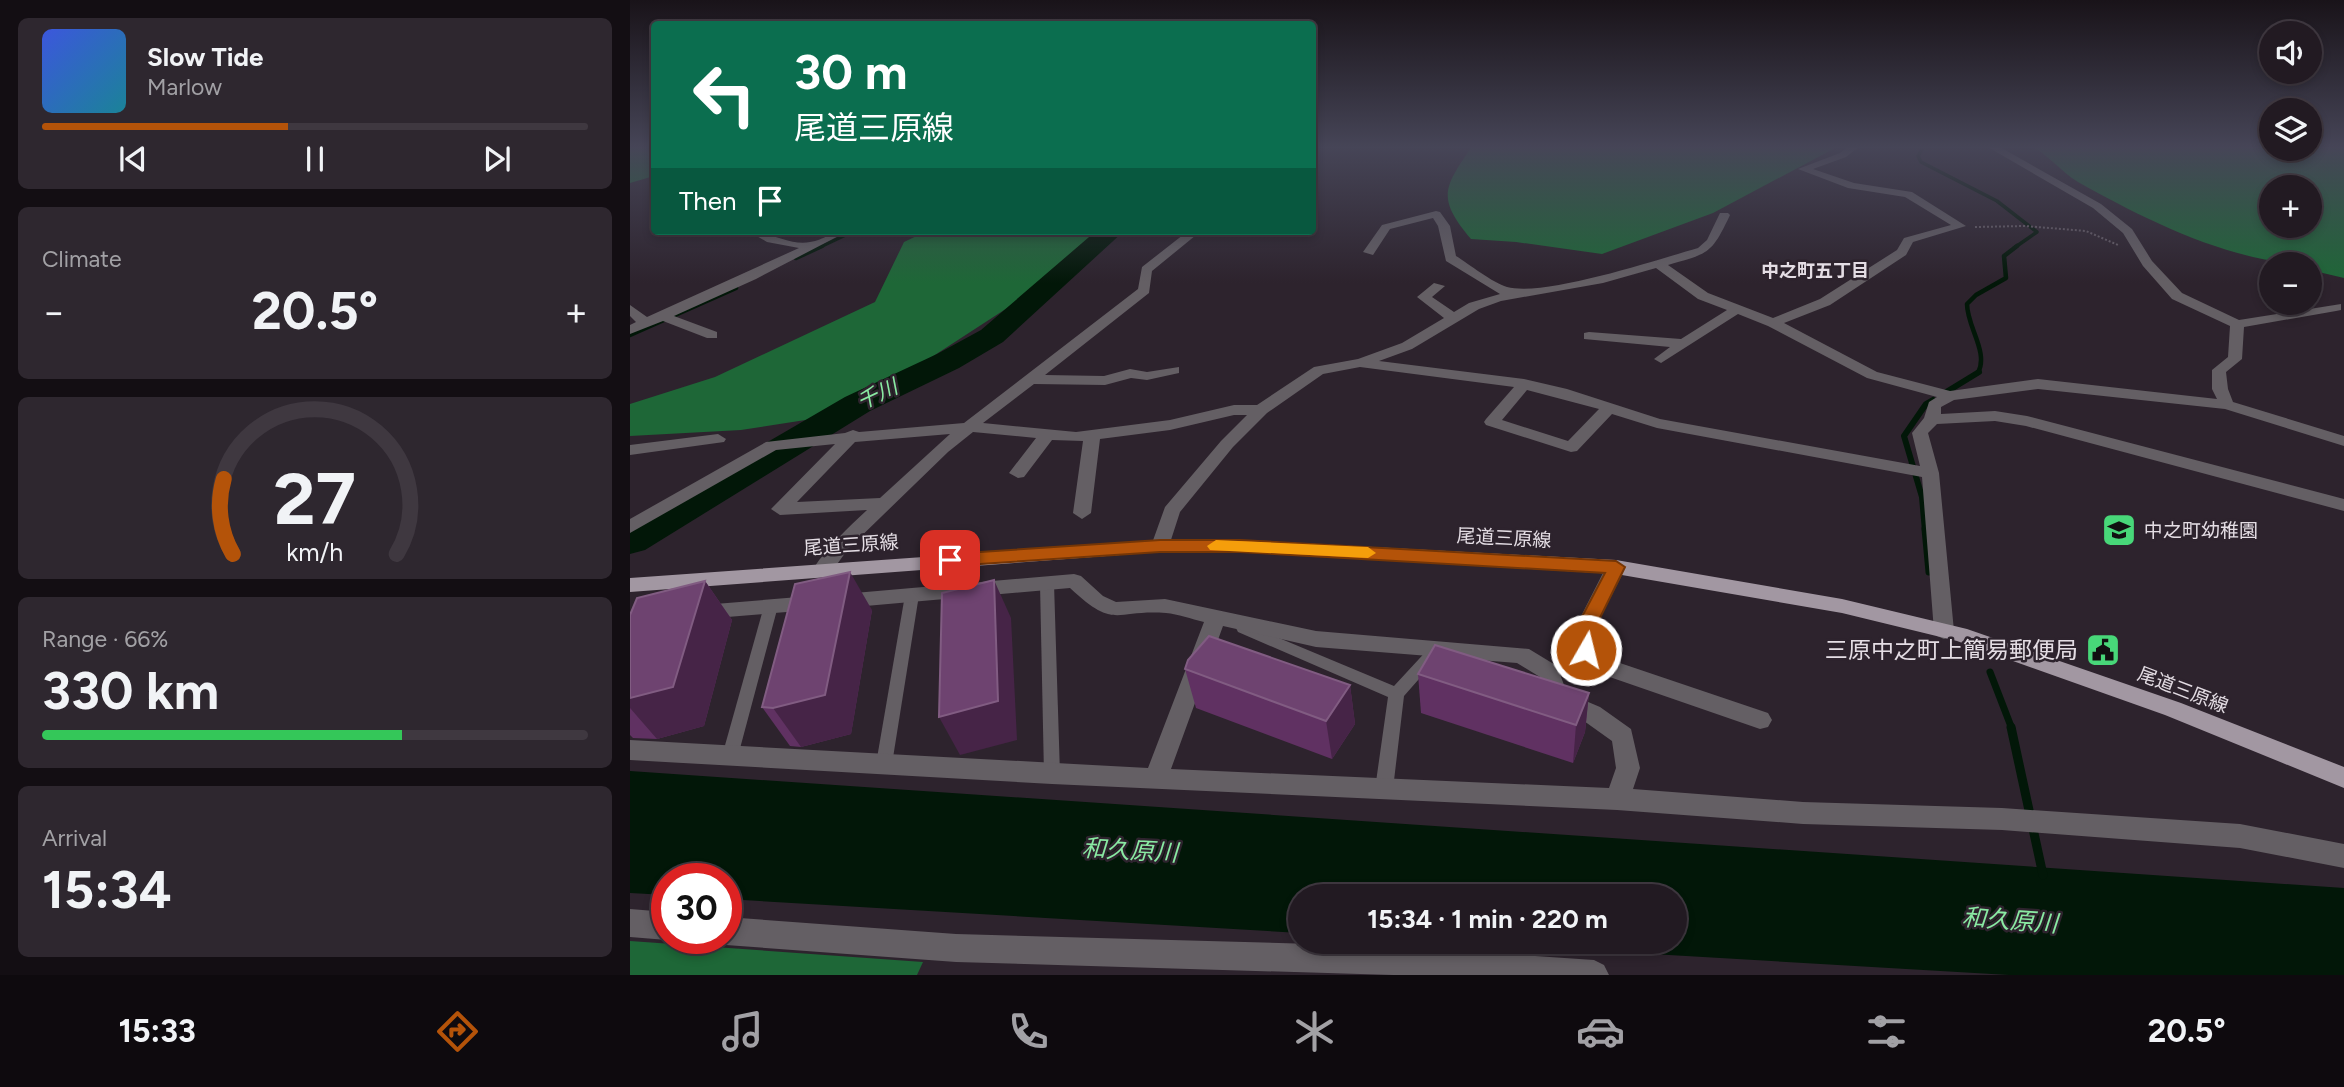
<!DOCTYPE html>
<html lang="en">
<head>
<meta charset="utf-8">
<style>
  body { margin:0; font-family:Figtree,"Noto Sans JP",sans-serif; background:#2e272f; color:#f1f3f6; height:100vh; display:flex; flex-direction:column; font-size:26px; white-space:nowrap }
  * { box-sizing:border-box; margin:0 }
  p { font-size:23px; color:#a2a1a5 }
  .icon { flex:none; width:38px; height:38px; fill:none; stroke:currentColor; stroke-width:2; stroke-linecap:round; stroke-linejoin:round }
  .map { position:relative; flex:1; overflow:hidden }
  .side { display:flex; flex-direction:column; gap:18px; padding:18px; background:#130e13; width:630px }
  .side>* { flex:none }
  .top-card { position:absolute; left:21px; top:21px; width:665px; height:214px; border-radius:7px; box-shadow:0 4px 10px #0003,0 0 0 2px #3f3840; background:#0b6e4f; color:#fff; overflow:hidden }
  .controls { position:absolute; left:1629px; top:21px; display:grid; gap:14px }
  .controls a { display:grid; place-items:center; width:63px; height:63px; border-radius:50%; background:#221a22; box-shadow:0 4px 10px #0003,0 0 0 2px #3f3840; font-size:35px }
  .speed { position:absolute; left:21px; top:863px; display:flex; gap:14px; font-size:35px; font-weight:700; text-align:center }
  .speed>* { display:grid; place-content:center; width:91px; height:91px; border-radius:50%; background:#221a22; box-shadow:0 4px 10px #0003,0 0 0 2px #3f3840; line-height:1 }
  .speed .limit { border:10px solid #d22; background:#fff; color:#111 }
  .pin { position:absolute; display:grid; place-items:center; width:60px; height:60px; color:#fff; margin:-30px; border-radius:14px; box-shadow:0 4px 10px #0006 }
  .me { position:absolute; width:77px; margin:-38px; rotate:8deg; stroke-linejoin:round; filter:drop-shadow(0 0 5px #0008) }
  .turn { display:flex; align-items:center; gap:24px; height:147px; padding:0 28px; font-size:32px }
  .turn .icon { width:91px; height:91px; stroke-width:2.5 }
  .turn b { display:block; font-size:49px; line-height:60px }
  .then { display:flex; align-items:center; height:66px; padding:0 28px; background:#0003; gap:14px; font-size:26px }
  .big { font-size:52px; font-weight:700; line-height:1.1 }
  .side .card { flex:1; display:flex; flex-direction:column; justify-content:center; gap:10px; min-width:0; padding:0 24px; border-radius:10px; background:#2e272f }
  .side .dial { align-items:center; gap:0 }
  .dial svg { height:182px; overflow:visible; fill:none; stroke:#3f3840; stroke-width:7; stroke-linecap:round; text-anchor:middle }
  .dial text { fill:#f1f3f6; stroke:none }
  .song { display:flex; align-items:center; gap:21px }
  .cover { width:84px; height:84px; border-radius:10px; background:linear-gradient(135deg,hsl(230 70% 55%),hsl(190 70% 35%)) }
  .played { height:7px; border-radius:4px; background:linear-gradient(90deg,#b45309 45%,#3f3840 45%) }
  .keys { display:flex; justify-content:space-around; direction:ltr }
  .heat { display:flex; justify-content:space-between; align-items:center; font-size:38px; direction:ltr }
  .charge { height:10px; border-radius:5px; background:linear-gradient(90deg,#34c759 66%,#3f3840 0) }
  .trip { position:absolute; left:658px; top:884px; width:399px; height:70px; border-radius:35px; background:#221a22; box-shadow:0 4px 10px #0003,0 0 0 2px #3f3840; font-weight:700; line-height:70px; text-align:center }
  .menu { display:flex; height:112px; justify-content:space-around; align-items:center; background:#0e0a0e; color:#a2a1a5 }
  .menu .icon { width:49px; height:49px }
  .menu .selected { color:#b45309 }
  .menu b { font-size:32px; color:#f1f3f6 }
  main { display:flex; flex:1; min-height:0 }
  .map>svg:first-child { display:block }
</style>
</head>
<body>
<main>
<section class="side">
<div class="card">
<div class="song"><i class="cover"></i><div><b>Slow Tide</b><p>Marlow</p></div></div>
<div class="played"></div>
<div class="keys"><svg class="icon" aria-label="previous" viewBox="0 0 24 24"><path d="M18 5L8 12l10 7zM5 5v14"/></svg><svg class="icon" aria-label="pause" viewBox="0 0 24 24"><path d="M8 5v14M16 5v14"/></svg><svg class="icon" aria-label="next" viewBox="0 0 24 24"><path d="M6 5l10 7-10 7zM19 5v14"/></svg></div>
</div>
<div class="card"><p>Climate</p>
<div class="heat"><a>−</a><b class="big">20.5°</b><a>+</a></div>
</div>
<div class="card dial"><svg viewBox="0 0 100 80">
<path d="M14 69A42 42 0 1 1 86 69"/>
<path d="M14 69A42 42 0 0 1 10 36" stroke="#b45309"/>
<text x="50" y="56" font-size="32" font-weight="700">27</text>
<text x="50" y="72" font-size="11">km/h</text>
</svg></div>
<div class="card"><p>Range · 66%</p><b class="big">330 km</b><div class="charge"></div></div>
<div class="card"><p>Arrival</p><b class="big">15:34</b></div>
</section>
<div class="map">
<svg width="1714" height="975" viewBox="0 0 1714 975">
  <rect width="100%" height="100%" fill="#2d232d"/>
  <g fill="#1e6737" fill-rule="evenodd">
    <polygon points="0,146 24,146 24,176 0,183"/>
    <path d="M842,146H1209L1083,213L972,254L886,242L841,239C806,197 814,188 842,146Z"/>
    <path d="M1401,146H1641L1642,149L1714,146V278L1680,270V264C1603,264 1514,219 1448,182C1431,172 1419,155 1401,146ZM1642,187H1680V226H1642Z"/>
    <polygon points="297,231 499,231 460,245 391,299 214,414 111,430 0,436 0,404 85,377 245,302 274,242"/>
    <polygon points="0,941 293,962 287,975 0,975"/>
  </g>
  <polygon fill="#021708" points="0,771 1714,888 1714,975 1379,975 816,942 1045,942 1045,896 670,896 670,933 96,899 96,878 37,878 37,895 0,893"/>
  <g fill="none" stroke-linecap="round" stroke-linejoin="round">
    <g stroke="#021708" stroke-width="3.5">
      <polyline points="1294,146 1288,156 1291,162 1367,201 1407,232 1384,248"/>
      <polyline points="188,248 224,231"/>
    </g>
    <g stroke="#021708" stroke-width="4.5">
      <polyline points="166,258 192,246"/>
      <polyline points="0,335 106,288"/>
      <path d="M1348,373C1359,352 1337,327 1337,304L1346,295L1376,278L1374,256L1387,246"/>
    </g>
    <g stroke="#021708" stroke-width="6">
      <polyline points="1313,394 1349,372"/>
      <polyline points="1295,531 1292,497 1274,436 1296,404 1303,400"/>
    </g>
    <g stroke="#021708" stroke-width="7">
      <polyline points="1295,529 1299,572"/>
      <polyline points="1360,672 1382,729"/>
    </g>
    <polyline stroke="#021708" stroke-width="9" points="1381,727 1413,875"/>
    <polygon fill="#021708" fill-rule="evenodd" points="466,231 494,231 373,342 329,368 240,411 15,550 0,554 0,522 215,397 307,354 351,330"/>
    <polyline stroke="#685f68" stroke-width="2" stroke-dasharray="2 2" stroke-linecap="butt" points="1345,227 1395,226 1456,231 1488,245"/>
    <g fill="#645f64" fill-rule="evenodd">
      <polygon points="417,579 422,581 424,584 430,774 428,779 422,781 416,779 414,774 410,584 412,581"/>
      <polygon points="282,590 287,592 289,595 262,764 260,769 254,771 248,769 246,764 275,595 277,592"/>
      <polygon points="141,601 146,602 148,606 108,756 106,761 100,763 94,761 92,756 134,606 136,602"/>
      <polygon points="613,623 764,686 801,646 806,644 811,646 813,650 811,654 774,696 763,789 760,794 754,796 748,794 745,789 758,697 608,632 606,628 608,624"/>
    </g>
    <g fill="#645f64" fill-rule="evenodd">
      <path d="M1219,146H1230L1216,157L1183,169L1224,183L1282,192L1336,226L1283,242L1276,255L1200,305L1154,323L1247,372L1320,391L1408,379L1587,399L1582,389V370L1598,357L1600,326L1542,299L1513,266L1493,233L1463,208L1356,146H1368L1471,204L1502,229L1522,261L1552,293L1609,320L1711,304V310L1706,311L1614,327L1612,359L1596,372L1598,389L1603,402L1714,436V446L1595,409L1408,389L1324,400L1311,407V414L1365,411L1397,416L1714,499V511L1396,426L1365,421L1307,424L1298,433L1309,473L1324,631L1321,636L1314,639L1307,636L1304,631L1292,477L1027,428L982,414L947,451L941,452L856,425L854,422L856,419L884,387L730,367L693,374L637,413L603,447L550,512L539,546L530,552L521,546L535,507L591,441L617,415H604L540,430L470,439L461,513L452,519L443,513L453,441L422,440L394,477L388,478L379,473L406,438L343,432L318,452L218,549L200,574H186L183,569C198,546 218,528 237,510L150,515L141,509L205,444L146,450L0,533V519L136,442L215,433L223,430L229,432L334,423L508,289L512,267L558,231H571L522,271L519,293L415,375L474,376L500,369L517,372L549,367V373L517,380L501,378L475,385L404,384L353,423L446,432L540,420L604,405H627L684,367L728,359L772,343L814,318L787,297L804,283L815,286L802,297L824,312L839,303L870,294L816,261L808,226L803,218L760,229L743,255L733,252L752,225L806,211L810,212L820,226L826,256C839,264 863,283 877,287C915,297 1026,260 1068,248L1077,240L1090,213H1098L1100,215C1081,255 1079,253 1038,265L1078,293L1143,318L1190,299L1267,250L1274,238L1321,225L1275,197L1218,188L1168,169L1210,153ZM1026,268L1068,299L1097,310L1051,339L959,332L954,333V339L1040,347L1024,359L1031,363L1108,314L1138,326L1237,378L1307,397L1299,402L1294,418L1282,433L1290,466L1030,419L937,389L894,379L749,361L782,349L849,309L871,301L973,283ZM897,390L969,409L938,441L872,420ZM320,434L250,498L167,502L225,442Z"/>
      <path d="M118,231C138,231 160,246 180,242C195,240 200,231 218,231L126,279L44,316L87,332V338H77L33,321L0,334V325L6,322L0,316V305L17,317L169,248L137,242Z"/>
      <polygon points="88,434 96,439 94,442 0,455 0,445"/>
      <polygon points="986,560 993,562 996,567 963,632 966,646 987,662 1138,713 1142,720 1138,727 1130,729 971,674 948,656 943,632 976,567 979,562"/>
      <path d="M444,574L451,576L473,596L486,602L535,599L686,631L899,649L927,666L937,693L970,707L1001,729L1010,768L1003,789L1173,802L1372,808L1610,824L1714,844V868L1610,848L1372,830L1173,824L987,810L422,784L0,760V740L518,768L574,622C561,619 548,614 536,613C484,609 486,631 440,588L213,608L206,606L203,601L206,596L213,594ZM593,626L686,647L887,663L910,677L920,705L954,721L982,741L986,768L979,788L541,769Z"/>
      <polygon points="181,596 188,598 191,603 188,608 181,610 73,619 66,617 63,612 66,607 73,605"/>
      <polygon points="0,909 37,912 37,938 41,938 37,940 0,937"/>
      <polygon points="96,917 326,934 754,946 964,960 974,965 979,975 763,975 326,962 96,945 85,938 96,938"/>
    </g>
    <polygon fill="#a297a2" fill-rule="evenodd" points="530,540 610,540 986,560 1212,599 1337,629 1551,703 1714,767 1714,788 1535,715 1327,641 1212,613 986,574 610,552 530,552 0,592 0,578"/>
  </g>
  <g fill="#603162">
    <polygon points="75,581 102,620 74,726 27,739 3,738 0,735 0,615"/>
    <polygon points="242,610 221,734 171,747 160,746 132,707"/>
    <polygon points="555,669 720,685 725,724 702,759 566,708"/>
    <polygon points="788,674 959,693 955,732 943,763 791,713"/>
  </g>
  <g fill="#462447">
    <polygon points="220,572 242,610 221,734 171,747 143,708"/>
    <polygon points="364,580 381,618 387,740 330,755 309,717"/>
    <polygon points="75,581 102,620 74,726 27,739 0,708 0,698"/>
    <polygon points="720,685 725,724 702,759 696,721"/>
    <polygon points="959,693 955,732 943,763 946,725"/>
  </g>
  <g fill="#6e4370" stroke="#815c82" stroke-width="2">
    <polygon points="220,572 195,695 143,708 132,707 165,584"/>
    <polygon points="364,580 368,701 309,717 312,593"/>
    <polygon points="75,581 43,687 0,698 0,615 7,598"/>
    <polygon points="579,636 720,685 696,721 555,669 558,660"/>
    <polygon points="805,645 959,693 946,725 788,674"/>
  </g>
  <linearGradient id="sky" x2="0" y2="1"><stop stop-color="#191319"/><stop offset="0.52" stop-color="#464557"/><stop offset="1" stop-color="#464557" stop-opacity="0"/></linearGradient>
  <rect width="1714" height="283" fill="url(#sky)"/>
  <polygon fill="#b45309" stroke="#753606" stroke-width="2" points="530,540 610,540 986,561 995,567 963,632 966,650 956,657 947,650 944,632 975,573 610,552 530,552 320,566 311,560 320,554"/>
  <polygon fill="#f59e0b" points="586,540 738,547 746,553 738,558 580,550 577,546"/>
  <defs>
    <g id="school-square" transform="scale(1.75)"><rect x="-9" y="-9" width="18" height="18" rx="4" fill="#48d779" stroke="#2d232d"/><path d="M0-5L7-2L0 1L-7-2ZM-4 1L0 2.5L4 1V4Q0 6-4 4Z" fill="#111"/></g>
    <g id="civic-square" transform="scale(1.75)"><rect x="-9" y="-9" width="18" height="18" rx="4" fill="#48d779" stroke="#2d232d"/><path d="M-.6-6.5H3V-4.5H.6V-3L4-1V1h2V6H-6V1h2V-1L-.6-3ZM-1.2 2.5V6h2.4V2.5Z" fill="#111"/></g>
  </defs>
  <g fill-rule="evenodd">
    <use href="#school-square" x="1489" y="530"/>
    <use href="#civic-square" x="1473" y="650"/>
  </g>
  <g text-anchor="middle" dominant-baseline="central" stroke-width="5" stroke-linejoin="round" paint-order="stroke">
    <g font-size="18" font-weight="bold" fill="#e4dde4" stroke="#2d232d">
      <text x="1185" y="271">中之町五丁目</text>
    </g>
    <g font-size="19" fill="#e4dde4" stroke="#2d232d" text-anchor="start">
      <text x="1514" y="530">中之町幼稚園</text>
    </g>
    <g font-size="19" fill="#e4dde4" stroke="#2d232d">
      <text transform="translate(874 538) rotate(3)">尾道三原線</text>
      <text transform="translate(221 545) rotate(-4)">尾道三原線</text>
      <text transform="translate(1553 690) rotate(21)">尾道三原線</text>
    </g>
    <g font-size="21" font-style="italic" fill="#8aeaa3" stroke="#2d232d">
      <text transform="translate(247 394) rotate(-25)">千川</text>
    </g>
    <g font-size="23" fill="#e4dde4" stroke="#2d232d" text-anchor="end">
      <text x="1448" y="650">三原中之町上簡易郵便局</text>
    </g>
    <g font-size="24" font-style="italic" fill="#8aeaa3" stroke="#2d232d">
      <text transform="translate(500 850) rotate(3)">和久原川</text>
      <text transform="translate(1380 920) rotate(4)">和久原川</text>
    </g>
  </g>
</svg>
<div class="controls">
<a><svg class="icon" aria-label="sound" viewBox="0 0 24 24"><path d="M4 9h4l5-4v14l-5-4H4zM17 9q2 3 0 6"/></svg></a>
<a><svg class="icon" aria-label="layers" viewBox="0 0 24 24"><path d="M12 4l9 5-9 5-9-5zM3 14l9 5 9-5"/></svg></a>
<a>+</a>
<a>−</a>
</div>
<div class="speed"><div class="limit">30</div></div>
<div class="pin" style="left:320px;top:560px;background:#d93025"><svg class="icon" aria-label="arrive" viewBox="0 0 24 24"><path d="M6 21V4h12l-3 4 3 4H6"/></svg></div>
<svg class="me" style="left:956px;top:650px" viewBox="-20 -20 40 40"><circle r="17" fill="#b45309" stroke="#fff" stroke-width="3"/><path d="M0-11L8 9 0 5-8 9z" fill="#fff"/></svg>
<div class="trip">15:34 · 1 min · 220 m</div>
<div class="top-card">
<div class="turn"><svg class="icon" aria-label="left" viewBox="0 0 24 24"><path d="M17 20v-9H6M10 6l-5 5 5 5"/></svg><div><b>30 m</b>尾道三原線</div></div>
<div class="then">Then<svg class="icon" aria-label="arrive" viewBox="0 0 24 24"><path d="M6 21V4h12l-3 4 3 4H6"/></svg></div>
</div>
</div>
</main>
<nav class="menu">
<b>15:33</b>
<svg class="icon selected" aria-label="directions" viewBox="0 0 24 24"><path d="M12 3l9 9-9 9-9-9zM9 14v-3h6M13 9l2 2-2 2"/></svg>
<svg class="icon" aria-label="music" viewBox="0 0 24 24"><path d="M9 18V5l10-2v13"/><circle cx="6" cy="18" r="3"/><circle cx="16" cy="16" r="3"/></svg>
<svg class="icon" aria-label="phone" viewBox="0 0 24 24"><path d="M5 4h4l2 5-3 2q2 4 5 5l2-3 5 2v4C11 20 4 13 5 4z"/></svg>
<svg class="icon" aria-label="climate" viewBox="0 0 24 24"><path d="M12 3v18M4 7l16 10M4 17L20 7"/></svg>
<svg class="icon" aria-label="car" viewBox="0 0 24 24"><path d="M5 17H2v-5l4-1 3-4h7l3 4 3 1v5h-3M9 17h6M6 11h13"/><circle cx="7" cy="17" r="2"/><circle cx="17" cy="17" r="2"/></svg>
<svg class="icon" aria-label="filters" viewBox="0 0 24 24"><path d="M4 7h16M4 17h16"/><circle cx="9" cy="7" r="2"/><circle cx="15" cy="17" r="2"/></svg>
<b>20.5°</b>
</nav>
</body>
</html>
